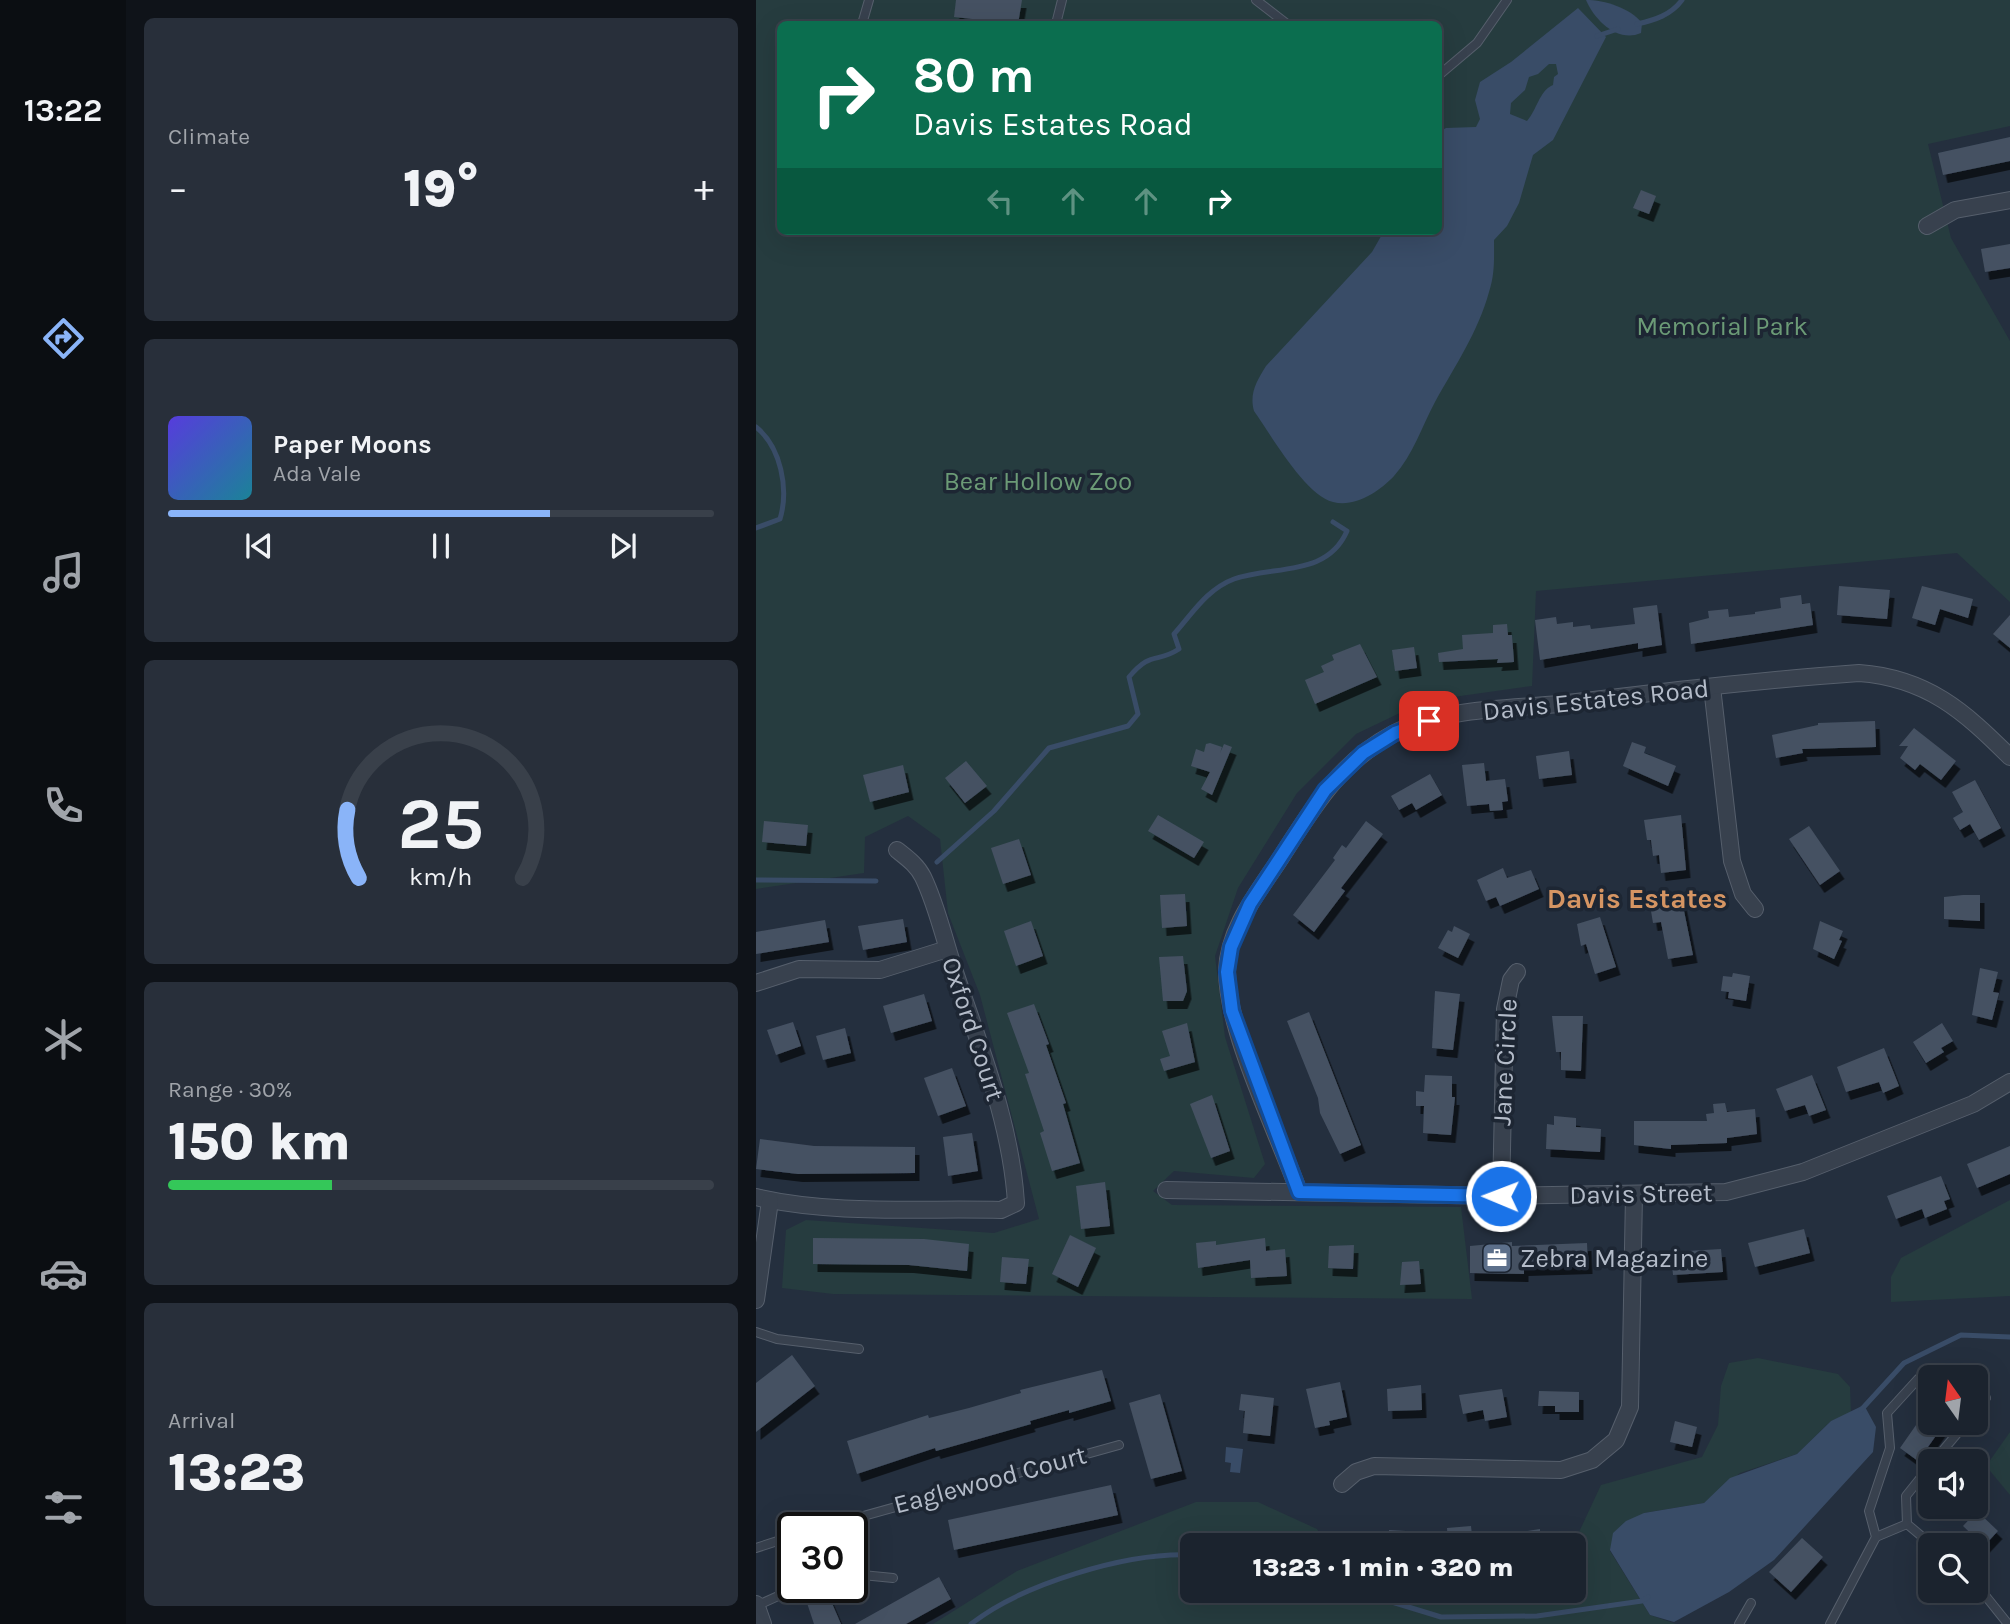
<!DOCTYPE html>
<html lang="en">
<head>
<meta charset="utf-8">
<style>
  body { margin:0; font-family:Karla,sans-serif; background:#282f3a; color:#f1f3f6; height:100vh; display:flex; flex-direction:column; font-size:26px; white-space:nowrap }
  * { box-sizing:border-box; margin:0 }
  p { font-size:23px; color:#a0a4aa }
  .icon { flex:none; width:38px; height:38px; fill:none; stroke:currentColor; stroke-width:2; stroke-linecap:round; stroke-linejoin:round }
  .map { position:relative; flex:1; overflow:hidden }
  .sheet { display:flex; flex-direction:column; gap:18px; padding:18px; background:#0f1319; width:630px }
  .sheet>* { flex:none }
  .hud { position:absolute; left:21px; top:21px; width:665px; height:214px; border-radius:10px; box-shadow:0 7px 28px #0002,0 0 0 2px #39404a; background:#0b6e4f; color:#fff; overflow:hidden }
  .needle { width:46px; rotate:346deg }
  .buttons { position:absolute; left:1162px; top:1365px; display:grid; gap:14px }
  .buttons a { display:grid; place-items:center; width:70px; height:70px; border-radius:10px; background:#1b232e; box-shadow:0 7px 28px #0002,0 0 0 2px #39404a; font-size:35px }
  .speed { position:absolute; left:21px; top:1512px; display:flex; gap:14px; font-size:35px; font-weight:700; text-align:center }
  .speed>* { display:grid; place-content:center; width:91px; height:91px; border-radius:50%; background:#1b232e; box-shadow:0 7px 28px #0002,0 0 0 2px #39404a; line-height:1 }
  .speed .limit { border:4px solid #111; border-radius:10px; background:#fff; color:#111 }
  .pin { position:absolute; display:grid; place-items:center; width:60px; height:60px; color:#fff; margin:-30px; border-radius:14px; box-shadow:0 4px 10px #0006 }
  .me { position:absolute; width:77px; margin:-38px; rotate:271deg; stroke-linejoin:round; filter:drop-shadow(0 0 5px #0008) }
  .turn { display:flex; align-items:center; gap:24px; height:147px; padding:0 21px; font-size:32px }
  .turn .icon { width:91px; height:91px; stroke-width:2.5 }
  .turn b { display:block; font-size:49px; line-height:60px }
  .lanes { display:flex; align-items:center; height:66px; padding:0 21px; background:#0003; justify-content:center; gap:35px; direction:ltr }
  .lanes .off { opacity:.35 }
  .big { font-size:52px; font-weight:800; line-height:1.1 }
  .sheet .tile { flex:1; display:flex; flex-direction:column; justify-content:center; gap:10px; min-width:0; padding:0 24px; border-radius:10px; background:#282f3a }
  .sheet .dial { align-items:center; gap:0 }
  .dial svg { height:182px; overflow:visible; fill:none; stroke:#39404a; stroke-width:7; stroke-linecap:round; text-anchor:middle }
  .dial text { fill:#f1f3f6; stroke:none }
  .song { display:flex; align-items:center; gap:21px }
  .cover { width:84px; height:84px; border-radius:10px; background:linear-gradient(135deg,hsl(250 70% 55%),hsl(190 70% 35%)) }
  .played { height:7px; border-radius:4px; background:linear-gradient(90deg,#8ab4f8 70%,#39404a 70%) }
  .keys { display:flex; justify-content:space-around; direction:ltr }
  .heat { display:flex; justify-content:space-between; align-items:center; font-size:38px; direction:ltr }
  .charge { height:10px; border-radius:5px; background:linear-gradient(90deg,#34c759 30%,#39404a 0) }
  .trip { position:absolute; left:424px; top:1533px; width:406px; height:70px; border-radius:10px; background:#1b232e; box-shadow:0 7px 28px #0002,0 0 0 2px #39404a; font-weight:800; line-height:70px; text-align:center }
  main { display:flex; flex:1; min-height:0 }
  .tabs { display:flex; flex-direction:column; width:126px; justify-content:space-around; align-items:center; background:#0b0e12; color:#a0a4aa }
  .tabs .icon { width:49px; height:49px }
  .tabs .current { color:#8ab4f8 }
  .tabs b { font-size:32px; color:#f1f3f6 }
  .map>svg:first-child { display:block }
</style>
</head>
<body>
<main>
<nav class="tabs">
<b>13:22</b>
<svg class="icon current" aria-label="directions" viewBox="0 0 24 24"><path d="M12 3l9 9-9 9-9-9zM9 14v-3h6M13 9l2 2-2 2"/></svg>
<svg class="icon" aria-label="music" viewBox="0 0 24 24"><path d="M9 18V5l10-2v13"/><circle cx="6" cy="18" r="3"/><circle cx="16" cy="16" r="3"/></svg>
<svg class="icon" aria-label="phone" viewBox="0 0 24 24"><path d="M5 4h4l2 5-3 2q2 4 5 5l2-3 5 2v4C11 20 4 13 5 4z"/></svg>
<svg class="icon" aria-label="climate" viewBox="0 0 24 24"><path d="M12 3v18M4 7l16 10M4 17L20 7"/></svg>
<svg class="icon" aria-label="car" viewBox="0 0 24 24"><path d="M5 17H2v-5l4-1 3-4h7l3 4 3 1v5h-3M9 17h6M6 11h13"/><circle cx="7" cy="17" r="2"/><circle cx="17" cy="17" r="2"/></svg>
<svg class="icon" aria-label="filters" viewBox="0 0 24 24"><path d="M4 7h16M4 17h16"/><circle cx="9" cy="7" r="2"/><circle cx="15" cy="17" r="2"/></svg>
</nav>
<section class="sheet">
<div class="tile"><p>Climate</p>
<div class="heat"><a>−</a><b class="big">19°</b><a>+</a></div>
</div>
<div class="tile">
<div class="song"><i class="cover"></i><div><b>Paper Moons</b><p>Ada Vale</p></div></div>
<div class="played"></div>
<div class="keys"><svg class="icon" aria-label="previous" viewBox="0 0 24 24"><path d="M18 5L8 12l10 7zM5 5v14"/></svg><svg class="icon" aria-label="pause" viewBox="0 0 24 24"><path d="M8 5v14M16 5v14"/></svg><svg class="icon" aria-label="next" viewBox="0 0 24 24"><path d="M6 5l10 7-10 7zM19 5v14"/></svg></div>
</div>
<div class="tile dial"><svg viewBox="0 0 100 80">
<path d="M14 69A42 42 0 1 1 86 69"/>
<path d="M14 69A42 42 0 0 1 9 39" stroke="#8ab4f8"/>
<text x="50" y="56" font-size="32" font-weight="700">25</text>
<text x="50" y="72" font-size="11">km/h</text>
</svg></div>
<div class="tile"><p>Range · 30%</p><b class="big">150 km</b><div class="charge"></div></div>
<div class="tile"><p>Arrival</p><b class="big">13:23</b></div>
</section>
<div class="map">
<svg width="1254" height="1624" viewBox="0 0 1254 1624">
  <defs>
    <filter id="shadow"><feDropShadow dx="4.5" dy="8" stdDeviation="0" flood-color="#0009"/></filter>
  </defs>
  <rect width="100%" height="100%" fill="#242f3e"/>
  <g fill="#263c3f" fill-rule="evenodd">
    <path d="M0,0H1254V126L1172,144L1195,238L1254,341V602L1201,553L780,591L776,686L669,701L600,734L541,793L482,888L459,956L469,1037L509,1164L498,1178L418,1171L397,1191L416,1205L705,1207L716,1299L77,1294L26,1288L30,1230L50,1220L238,1233L283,1219L224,995L192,913L184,839L152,816L109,837L108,873L0,889ZM24,24H682V231H24Z"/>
    <polygon points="1254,1200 1254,1296 1135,1302 1135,1277 1145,1258"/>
    <polygon points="1002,1358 1082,1374 1094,1387 1095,1413 1075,1421 1041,1454 984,1473 948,1503 888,1513 854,1551 894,1615 920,1624 177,1624 261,1571 440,1502 502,1502 561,1529 570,1545 436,1545 436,1591 693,1591 738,1594 753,1591 817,1591 817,1545 845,1485 946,1457 962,1425 965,1386 973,1363"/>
    <polygon points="1254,1432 1254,1495 1230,1466"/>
  </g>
  <g fill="#394c67" fill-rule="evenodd">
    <path d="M830,0C849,0 874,8 886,23L885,33C862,43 839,21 830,0Z"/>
    <path d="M822,8L850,37L797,140L777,155L763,203L751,226L738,240C738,258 739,274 733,292C722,332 699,366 679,402C666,426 657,455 638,476C624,491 599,508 577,502C549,495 515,435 498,411C493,393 501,381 510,366L616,252L628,231H682L683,132L690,128L720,127L724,119L719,100L724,82L755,62ZM793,64H800L802,74L798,77L797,85C783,91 781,110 771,121L754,114L755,103L769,90L773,77L782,74Z"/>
    <polygon points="1108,1405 1120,1427 1117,1452 1018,1560 973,1592 918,1622 894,1615 854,1550 857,1533 870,1521 888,1513 948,1503 974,1478 1041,1454 1075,1421"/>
    <polygon points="470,1447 487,1449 484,1473 474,1472 475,1463 469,1462"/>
  </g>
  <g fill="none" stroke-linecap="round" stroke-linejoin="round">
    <g stroke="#394c67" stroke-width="5">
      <path d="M881,24C899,20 915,15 926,0"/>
      <polyline points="841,36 862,29"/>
      <path d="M0,427C25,447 33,489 24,519L0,528"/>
      <path d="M181,862L238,811L293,748L372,726L382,714L373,677C396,650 400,664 423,649L418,634C436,614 451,589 478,579C519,565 571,577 591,531L577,522"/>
      <polyline points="0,880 120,881"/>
      <polyline points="1105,1410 1148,1363 1205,1335 1254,1337"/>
      <polyline points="600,1591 685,1617 781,1616 886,1601 892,1597"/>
      <path d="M215,1624C266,1584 371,1552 436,1555"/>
    </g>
  </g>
  <g fill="#455162" filter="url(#shadow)">
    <polygon points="200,0 266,0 262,24 198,17"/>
    <polygon points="1254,137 1254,161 1187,175 1182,153"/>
    <polygon points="885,190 900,196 893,214 877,208"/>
    <polygon points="1254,244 1254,268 1229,272 1225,249"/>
    <polygon points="1083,586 1134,590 1131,619 1081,615"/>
    <polygon points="1166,586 1217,599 1212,618 1184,609 1179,625 1156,618"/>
    <polygon points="1045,595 1046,604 1054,603 1057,625 935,644 933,623 953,618 952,611 972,609 973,617 999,614 999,612 1025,608 1024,598"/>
    <polygon points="901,605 906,645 882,649 882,643 784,660 779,620 800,617 801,624 817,622 817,627 834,625 835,629 879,624 877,608"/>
    <polygon points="1254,615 1254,648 1237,634"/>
    <polygon points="751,624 752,635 756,635 758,662 741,663 742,659 683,662 682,653 707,649 706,635 737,633 737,625"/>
    <polygon points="604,644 621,677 559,704 549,680 568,672 565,666 578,660 576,655"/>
    <polygon points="658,647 661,668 639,671 636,650"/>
    <polygon points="1119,721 1120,747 1046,749 1047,753 1020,758 1016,735 1062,725 1062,723"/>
    <polygon points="1158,728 1200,761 1185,780 1164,764 1159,770 1144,758 1152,746 1143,746"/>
    <polygon points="876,742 890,747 888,753 920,766 912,786 867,766"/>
    <polygon points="454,743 466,747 464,753 468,744 476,747 456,795 445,789 454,772 435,766 440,749 448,752 450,744"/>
    <polygon points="813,751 816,775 783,779 780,756"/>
    <polygon points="210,761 231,786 209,803 189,778"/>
    <polygon points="728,763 730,781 749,779 752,801 746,802 747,810 734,811 733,804 711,806 706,765"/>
    <polygon points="147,765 153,792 114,802 107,775"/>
    <polygon points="674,774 686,795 660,810 656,803 643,810 635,796"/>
    <polygon points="1219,780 1245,828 1223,840 1214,824 1204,830 1197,818 1207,812 1196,792"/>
    <polygon points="402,815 448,842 438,858 392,831"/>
    <polygon points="925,815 930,870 905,873 903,855 897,856 895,840 891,840 888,820"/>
    <polygon points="8,821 52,825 50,846 6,842"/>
    <polygon points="610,821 627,834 585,888 589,891 558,932 537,915 579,860 577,858 586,845 590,848"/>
    <polygon points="1053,826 1084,871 1064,885 1033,839"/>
    <polygon points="263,839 275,875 247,884 235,848"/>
    <polygon points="747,868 751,878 775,870 783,889 744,906 740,897 730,901 721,880"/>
    <polygon points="429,894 431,926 406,928 404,895"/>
    <polygon points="1207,895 1224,895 1224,921 1188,919 1188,897"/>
    <polygon points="925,896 937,955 912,959 905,922 897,923 895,911 902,909 900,901"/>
    <polygon points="844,917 860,967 839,974 830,944 825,946 821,924"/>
    <polygon points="147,919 151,942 107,950 102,926"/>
    <polygon points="69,920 73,942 0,954 0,932"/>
    <polygon points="275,921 287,956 260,966 248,931"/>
    <polygon points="1064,921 1087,931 1083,940 1086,941 1078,959 1057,949"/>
    <polygon points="698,926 714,934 702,958 682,948 692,930 696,932"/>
    <polygon points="427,956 431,991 427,1001 407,1001 403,957"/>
    <polygon points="1224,968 1242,972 1237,992 1243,993 1236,1020 1216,1015"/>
    <polygon points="977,973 994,976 990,1001 972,998 973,992 965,991 967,976 976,977"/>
    <polygon points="679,991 704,994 697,1050 676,1048"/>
    <polygon points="168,994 176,1021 135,1033 127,1006"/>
    <polygon points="278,1004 293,1044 290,1045 310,1103 307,1104 324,1163 296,1171 284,1133 288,1131 269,1074 273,1073 251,1013"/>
    <polygon points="553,1012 605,1145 584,1154 564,1113 562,1098 531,1021"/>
    <polygon points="796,1016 827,1016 825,1071 805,1070 805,1052 800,1052"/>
    <polygon points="37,1022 45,1046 20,1055 11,1030"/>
    <polygon points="431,1023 439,1062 408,1071 404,1059 414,1056 406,1031"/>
    <polygon points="1186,1023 1197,1041 1185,1048 1188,1052 1170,1063 1157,1042"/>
    <polygon points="89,1028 95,1053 67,1060 60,1036"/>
    <polygon points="1128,1048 1143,1086 1127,1093 1123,1082 1090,1092 1081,1067"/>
    <polygon points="196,1068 210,1106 182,1116 168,1078"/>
    <polygon points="669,1075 696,1076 696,1097 699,1097 695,1135 667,1133 668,1106 660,1106 660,1091 668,1092"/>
    <polygon points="1056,1075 1070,1110 1053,1116 1049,1105 1029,1111 1020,1089"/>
    <polygon points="456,1095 474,1151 455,1158 434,1104"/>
    <polygon points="969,1103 971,1112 999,1109 1001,1134 971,1138 971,1143 915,1145 915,1149 878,1145 878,1121 951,1121 950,1114 958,1113 957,1104"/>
    <polygon points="798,1116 820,1118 820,1127 845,1129 844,1152 790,1149 791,1124 798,1125"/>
    <polygon points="216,1133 222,1171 192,1176 187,1137"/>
    <polygon points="4,1139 58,1146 159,1147 159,1173 42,1174 0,1169"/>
    <polygon points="1254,1146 1254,1174 1221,1188 1211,1164"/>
    <polygon points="1185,1176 1194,1199 1188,1201 1191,1209 1169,1218 1166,1209 1140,1219 1131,1196"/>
    <polygon points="349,1182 354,1226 325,1229 320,1186"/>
    <polygon points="1048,1229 1054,1253 999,1267 992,1243"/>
    <polygon points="314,1235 340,1248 322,1287 296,1274"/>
    <polygon points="57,1238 168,1239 213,1244 211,1271 153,1265 57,1264"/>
    <polygon points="509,1238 510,1251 529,1249 531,1276 495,1278 494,1260 442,1268 440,1243 460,1241 460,1245"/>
    <polygon points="756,1242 756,1246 831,1243 832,1266 768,1268 768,1274 714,1273 714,1246"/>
    <polygon points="598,1245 597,1269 572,1268 573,1246"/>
    <polygon points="965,1249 967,1272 917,1275 915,1252"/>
    <polygon points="246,1257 273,1259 270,1284 244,1282"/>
    <polygon points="663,1261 665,1284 644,1285 646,1262"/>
    <polygon points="36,1355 59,1386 0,1432 0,1383"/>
    <polygon points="346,1370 355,1401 313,1413 313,1410 274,1421 275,1424 180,1451 179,1448 101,1474 91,1441 172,1415 173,1418 213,1408 265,1393 264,1390"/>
    <polygon points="584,1382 591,1417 573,1421 574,1425 559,1428 550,1389"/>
    <polygon points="665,1385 666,1410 632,1411 631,1389"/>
    <polygon points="746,1389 751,1417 729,1421 727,1410 707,1414 703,1395"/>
    <polygon points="783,1391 823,1392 823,1412 799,1412 799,1406 782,1406"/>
    <polygon points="404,1394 426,1471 395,1479 373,1403"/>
    <polygon points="485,1394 518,1398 514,1436 487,1433 489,1411 483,1410"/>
    <polygon points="1174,1405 1174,1423 1189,1423 1162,1461 1144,1448"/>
    <polygon points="919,1421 941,1427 936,1447 914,1442"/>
    <polygon points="355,1485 362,1515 198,1550 192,1520"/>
    <polygon points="1221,1511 1242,1531 1228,1546 1207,1526"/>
    <polygon points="715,1526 717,1545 692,1545 691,1528"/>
    <polygon points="784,1529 784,1532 803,1531 803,1545 759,1545 759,1533"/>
    <polygon points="633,1530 667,1532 666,1545 633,1545"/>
    <polygon points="1046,1538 1067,1557 1035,1592 1013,1572"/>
    <polygon points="183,1577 195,1599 150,1624 99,1624"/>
    <polygon points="64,1587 69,1587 85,1624 58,1624 48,1594"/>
  </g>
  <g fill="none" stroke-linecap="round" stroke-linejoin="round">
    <g stroke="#565f6c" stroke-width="10">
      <g id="service">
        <polyline points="500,0 531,24"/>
        <polyline points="106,24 113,0"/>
        <polyline points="300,24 306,0"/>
        <polyline points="682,76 721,43 751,0"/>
        <polyline points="0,1332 21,1339 103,1349"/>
        <polyline points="1220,1390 1230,1398 1220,1410"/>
        <polyline points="1178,1461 1210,1423"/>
        <polyline points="1174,1466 1150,1496 1151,1524 1176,1545"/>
        <polyline points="64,1528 363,1445"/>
        <polyline points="1120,1537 1151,1524"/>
        <polyline points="0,1548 37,1536"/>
        <polyline points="96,1574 137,1578"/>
        <polyline points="1220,1584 1252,1624"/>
        <polyline points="0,1606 42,1587"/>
        <polyline points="983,1624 995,1603"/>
        <polyline points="1074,1624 1120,1537 1113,1511 1134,1448 1131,1413 1162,1379 1195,1373 1202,1377"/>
      </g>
    </g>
    <g stroke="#565f6c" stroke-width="18">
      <g id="minor">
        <polyline points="1171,226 1199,210 1254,200"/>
        <polyline points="956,687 976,861 987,894 999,909"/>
        <polyline points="0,983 43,969 124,970 191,949"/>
        <polyline points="410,1190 745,1196 970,1192 1047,1172 1217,1104 1254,1082"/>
        <path d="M543,1192C521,1131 471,1032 471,971C472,930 500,895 522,862C555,811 581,764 637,734C685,708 750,709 803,704C903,692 1003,680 1103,673C1171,678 1208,711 1254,757"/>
        <polyline points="745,1196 749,1009 755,980 761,972"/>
        <path d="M0,1197C76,1215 166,1208 245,1210L260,1203C255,1122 223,1045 198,969C188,939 181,906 167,877C161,865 151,858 141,850"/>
        <polyline points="0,1300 14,1201"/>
        <polyline points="586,1484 600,1472 618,1466 805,1470 836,1460 860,1440 874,1407 878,1195"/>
        <polyline points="0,1604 7,1624"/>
      </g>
    </g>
    <use href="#service" stroke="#38414e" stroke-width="8"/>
    <use href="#minor" stroke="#38414e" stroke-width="16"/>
  </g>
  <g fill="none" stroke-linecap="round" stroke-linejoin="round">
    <g stroke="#114b97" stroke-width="18">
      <polyline id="route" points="673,721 639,733 607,753 569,790 494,904 475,947 471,972 476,1011 543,1192 745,1196"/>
    </g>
    <use href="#route" stroke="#1a73e8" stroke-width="12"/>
  </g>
  <defs>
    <g id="office-square" transform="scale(1.575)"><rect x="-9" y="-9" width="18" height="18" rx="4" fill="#5c6f8a" stroke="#1d2633"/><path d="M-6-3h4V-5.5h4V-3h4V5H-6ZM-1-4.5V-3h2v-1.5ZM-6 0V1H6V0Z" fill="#fff"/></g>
  </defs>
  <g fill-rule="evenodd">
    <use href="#office-square" x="741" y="1258"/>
  </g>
  <g text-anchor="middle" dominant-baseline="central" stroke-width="7" stroke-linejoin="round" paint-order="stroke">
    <g font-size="26" fill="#6b9a76" stroke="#1d2633">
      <text x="966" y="326">Memorial Park</text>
      <text x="282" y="481">Bear Hollow Zoo</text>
    </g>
    <g font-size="26" fill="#b4bcc9" stroke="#1d2633">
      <text transform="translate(840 700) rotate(-6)">Davis Estates Road</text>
      <text transform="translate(217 1029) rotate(72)">Oxford Court</text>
      <text transform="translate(749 1062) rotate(-87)">Jane Circle</text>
      <text transform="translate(885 1194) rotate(-1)">Davis Street</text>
      <text transform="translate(234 1480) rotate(-15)">Eaglewood Court</text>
    </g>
    <g font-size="26" fill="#b4bcc9" stroke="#1d2633" text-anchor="start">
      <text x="764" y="1258">Zebra Magazine</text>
    </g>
    <g font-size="28" font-weight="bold" fill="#d59563" stroke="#1d2633">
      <text x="881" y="898">Davis Estates</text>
    </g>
  </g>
</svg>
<div class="buttons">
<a><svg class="needle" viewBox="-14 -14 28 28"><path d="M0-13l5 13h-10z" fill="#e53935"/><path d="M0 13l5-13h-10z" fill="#a0a4aa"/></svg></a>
<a><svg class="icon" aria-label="sound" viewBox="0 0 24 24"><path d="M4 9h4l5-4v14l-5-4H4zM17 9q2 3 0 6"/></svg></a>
<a><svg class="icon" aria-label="search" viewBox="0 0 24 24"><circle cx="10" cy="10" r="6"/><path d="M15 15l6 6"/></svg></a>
</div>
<div class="speed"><div class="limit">30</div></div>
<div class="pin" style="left:673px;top:721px;background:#d93025"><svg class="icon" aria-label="arrive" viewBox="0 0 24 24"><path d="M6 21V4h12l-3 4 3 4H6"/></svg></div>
<svg class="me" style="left:745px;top:1196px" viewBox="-20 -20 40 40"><circle r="17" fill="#1a73e8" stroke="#fff" stroke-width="3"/><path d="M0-11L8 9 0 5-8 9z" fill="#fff"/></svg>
<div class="trip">13:23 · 1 min · 320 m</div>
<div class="hud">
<div class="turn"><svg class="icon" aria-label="right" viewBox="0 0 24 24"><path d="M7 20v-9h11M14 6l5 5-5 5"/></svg><div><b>80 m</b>Davis Estates Road</div></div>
<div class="lanes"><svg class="icon off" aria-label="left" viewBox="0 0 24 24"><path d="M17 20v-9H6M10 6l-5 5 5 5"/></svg><svg class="icon off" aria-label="ahead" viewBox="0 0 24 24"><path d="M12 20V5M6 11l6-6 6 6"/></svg><svg class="icon off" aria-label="ahead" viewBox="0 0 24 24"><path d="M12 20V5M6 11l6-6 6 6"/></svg><svg class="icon" aria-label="right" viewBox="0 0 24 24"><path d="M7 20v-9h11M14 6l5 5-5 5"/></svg></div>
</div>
</div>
</main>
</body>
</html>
